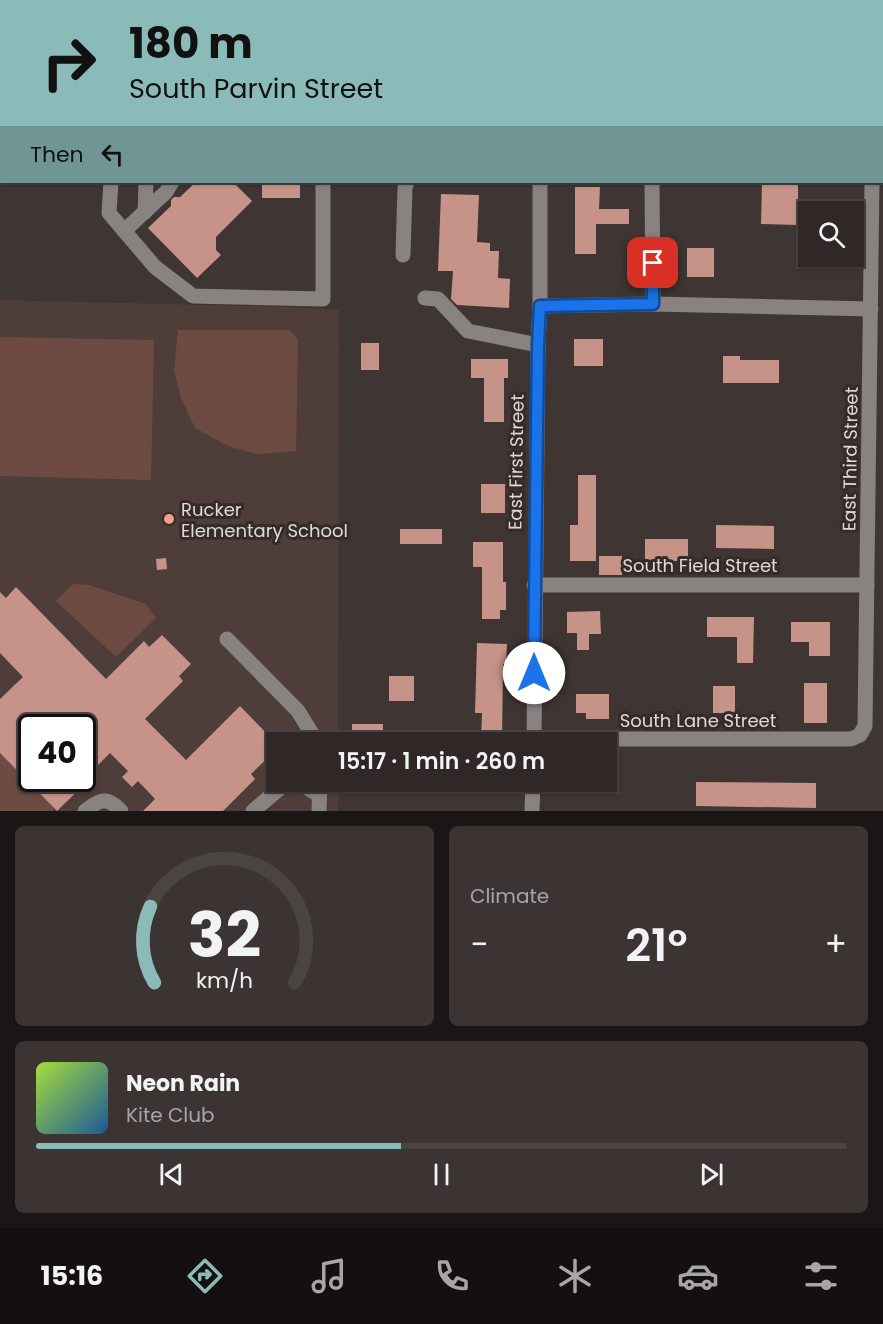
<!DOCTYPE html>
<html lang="en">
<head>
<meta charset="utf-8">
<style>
  body { margin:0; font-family:Poppins,sans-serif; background:#3b3432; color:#f1f3f6; height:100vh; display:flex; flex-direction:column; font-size:22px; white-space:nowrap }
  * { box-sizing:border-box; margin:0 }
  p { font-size:20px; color:#a7a6a7 }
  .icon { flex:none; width:33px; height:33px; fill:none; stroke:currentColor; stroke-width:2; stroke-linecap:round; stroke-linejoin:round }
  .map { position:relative; height:811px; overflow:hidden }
  .details { display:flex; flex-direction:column; gap:15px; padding:15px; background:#1a1615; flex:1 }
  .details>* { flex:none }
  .guide { position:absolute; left:0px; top:0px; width:884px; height:183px; box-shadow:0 2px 4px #0004,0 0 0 2px #4a4443; background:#8bbbb9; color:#111; overflow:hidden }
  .buttons { position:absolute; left:798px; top:201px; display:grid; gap:12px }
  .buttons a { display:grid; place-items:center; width:66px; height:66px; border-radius:0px; background:#2f2826; box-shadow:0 2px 4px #0004,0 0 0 2px #4a4443; font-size:30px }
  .speed { position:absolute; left:18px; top:714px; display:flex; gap:12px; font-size:30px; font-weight:700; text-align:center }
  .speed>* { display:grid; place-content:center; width:78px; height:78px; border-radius:50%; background:#2f2826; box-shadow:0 2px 4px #0004,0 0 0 2px #4a4443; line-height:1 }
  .speed .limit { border:3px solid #111; border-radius:9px; background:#fff; color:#111 }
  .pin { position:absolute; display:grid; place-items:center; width:51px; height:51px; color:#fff; margin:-26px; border-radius:12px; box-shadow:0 3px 9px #0006 }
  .me { position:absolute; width:66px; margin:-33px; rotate:0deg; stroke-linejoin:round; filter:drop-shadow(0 0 4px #0008) }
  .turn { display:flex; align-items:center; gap:21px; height:126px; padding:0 30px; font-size:27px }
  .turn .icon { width:78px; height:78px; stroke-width:2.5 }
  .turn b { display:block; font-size:42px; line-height:51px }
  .then { display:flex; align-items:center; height:57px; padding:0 30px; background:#0003; gap:12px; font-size:22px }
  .big { font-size:45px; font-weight:600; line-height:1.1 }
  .details .card { flex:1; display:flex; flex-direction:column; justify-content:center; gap:9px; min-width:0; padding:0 21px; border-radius:9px; background:#3b3432 }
  .details .dial { align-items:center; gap:0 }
  .dial svg { height:156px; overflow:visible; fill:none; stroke:#4a4443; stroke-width:7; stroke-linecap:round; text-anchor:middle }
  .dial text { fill:#f1f3f6; stroke:none }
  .song { display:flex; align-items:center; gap:18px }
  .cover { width:72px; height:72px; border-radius:9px; background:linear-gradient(135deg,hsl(80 70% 55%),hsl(210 70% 35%)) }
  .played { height:6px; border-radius:3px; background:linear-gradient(90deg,#8bbbb9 45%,#4a4443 45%) }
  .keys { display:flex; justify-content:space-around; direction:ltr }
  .heat { display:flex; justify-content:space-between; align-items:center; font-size:33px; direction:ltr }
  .details .tiles { flex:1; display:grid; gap:15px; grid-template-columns:1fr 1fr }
  .card:last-child { grid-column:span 2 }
  .trip { position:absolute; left:266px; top:732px; width:351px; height:60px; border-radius:0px; background:#2f2826; box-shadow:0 2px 4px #0004,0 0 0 2px #4a4443; font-weight:600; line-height:60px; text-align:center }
  .tabs { display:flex; height:96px; justify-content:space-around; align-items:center; background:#13100f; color:#a7a6a7 }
  .tabs .icon { width:42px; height:42px }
  .tabs .current { color:#8bbbb9 }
  .tabs b { font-size:27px; color:#f1f3f6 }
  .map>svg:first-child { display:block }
</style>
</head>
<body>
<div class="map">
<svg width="883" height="811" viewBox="0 0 883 811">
  <rect width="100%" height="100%" fill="#3f3532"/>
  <path fill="#4f3d3a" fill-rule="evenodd" d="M0,300L292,307L339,310L338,742H276V782H338V811H0ZM32,728H82V778H32Z"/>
  <g fill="#6d4b43">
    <polygon points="178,330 289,330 298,339 296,451 256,454 228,446 195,428 181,398 174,371"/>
    <polygon points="0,337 154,340 151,480 0,476"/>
    <polygon points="73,584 89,585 146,604 156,618 116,657 56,601"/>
    <polygon points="0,753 55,809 52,811 0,811"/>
  </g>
  <g fill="#c79287" fill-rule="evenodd">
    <polygon points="196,182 233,182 252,201 216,237 216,250 221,255 197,278 148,228 171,206 171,200 174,197 180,197"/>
    <rect x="262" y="182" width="38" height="16"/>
    <polygon points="762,182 798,182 798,225 761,224"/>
    <polygon points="575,187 600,187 599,209 629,209 629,224 596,224 596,254 575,254"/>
    <polygon points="441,194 479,195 477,242 490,243 490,251 499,251 498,278 510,279 509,308 457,305 451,299 453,271 438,271"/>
    <rect x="687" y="248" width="27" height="29"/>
    <rect x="574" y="339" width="29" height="27"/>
    <rect x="361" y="343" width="18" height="27"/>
    <polygon points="723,356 740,356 740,360 779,360 779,383 723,383"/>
    <polygon points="471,359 508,359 508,378 504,378 504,422 484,422 484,378 471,378"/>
    <polygon points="578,475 596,475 596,561 570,561 570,525 578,525"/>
    <rect x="481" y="484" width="24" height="29"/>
    <polygon points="716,525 774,526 774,549 716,548"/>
    <rect x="400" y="529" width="42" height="15"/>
    <rect x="645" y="539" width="43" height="22"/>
    <polygon points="473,542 503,542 503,582 506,582 506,610 500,610 500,619 482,619 482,567 473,567"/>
    <rect x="599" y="556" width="23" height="19"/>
    <polygon points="166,558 167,569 157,570 156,559"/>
    <path d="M16,587L106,679L144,641L149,647L162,635L191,664L179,676L183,681L145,719L186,760L240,706L276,743V750L251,774L255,779L223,811H143L155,799L138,781L132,787L122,777L128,771L110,753L85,778H91L57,811L0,753V699L23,677L0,653V592L6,598ZM32,728H82V778H32Z"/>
    <polygon points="600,611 601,634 589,634 589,650 577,650 577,633 567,633 567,612"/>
    <polygon points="707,617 754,617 753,663 737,663 737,637 707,637"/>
    <polygon points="791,622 830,622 830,656 809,656 809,642 791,642"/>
    <polygon points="477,643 507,644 506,664 503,664 502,742 481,742 482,713 475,713"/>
    <rect x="389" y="676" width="25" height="25"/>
    <rect x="804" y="683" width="23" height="40"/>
    <rect x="713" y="686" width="22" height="27"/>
    <polygon points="576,694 609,694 609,719 586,719 586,713 576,713"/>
    <rect x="352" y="724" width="31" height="18"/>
    <polygon points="696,782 816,783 816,808 696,806"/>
  </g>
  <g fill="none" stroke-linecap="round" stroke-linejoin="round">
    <g stroke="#888281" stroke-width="15">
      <polyline points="652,0 652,2"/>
      <polyline points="541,2 541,0"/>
      <polyline points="576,2 576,0"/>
      <polyline points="873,2 873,0"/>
      <polyline points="882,88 883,88"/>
      <polyline points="111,182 109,213 155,267 193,296 323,299 323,182"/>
      <polyline points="652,182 653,304"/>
      <polyline points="145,212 146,182"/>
      <polyline points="124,231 166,192 172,182"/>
      <polyline points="403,255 405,188 407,182"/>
      <polyline points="425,298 438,299 468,331 538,345"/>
      <polyline points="540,306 653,304 871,309"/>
      <polyline points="534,585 867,585"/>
      <polyline points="227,639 298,711 317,742"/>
      <polyline points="534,739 851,739 860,735 865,726 872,182"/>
      <polyline points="534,742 538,345 540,306 540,182"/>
      <path d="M85,811C100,799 107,796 121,811"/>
      <polyline points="253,811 286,783 298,782 319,795"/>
      <polyline points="319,811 320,782"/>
      <polyline points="532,811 533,782"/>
    </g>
  </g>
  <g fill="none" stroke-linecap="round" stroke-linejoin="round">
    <g stroke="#114b97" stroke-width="15">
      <polyline id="route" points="534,673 538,345 540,306 653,304 653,263"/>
    </g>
    <use href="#route" stroke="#1a73e8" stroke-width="10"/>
  </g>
  <circle fill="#f49d8b" stroke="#352b28" stroke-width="2" cx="169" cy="519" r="6"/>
  <g text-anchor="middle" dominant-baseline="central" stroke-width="6" stroke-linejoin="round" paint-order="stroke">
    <g font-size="18" fill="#e0d9d7" stroke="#352b28">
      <text transform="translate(850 459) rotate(-89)">East Third Street</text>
      <text transform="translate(516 462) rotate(-89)">East First Street</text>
      <text x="700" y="565">South Field Street</text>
      <text x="698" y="720">South Lane Street</text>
    </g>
    <g font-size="18" fill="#e0d9d7" stroke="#352b28" text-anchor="start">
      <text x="181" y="509">Rucker<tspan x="181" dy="21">Elementary School</tspan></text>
    </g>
  </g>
</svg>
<div class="buttons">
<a><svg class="icon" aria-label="search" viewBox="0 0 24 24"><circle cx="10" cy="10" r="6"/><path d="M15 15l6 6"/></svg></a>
</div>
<div class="speed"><div class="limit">40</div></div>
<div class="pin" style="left:653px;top:263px;background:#d93025"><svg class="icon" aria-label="arrive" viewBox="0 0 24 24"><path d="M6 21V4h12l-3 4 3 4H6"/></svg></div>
<svg class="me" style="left:534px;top:673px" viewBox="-20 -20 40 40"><circle r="19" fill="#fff"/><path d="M0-13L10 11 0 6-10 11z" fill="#1a73e8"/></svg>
<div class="trip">15:17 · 1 min · 260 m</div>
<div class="guide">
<div class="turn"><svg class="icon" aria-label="right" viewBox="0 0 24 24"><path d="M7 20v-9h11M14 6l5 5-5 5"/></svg><div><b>180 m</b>South Parvin Street</div></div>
<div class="then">Then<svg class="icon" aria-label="left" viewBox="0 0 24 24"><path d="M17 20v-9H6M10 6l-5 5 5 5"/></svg></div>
</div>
</div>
<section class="details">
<div class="tiles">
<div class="card dial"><svg viewBox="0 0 100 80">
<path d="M14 69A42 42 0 1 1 86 69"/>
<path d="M14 69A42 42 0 0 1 12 30" stroke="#8bbbb9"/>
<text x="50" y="56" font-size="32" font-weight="700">32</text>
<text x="50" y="72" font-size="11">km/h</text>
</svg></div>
<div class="card"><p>Climate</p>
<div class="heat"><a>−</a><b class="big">21°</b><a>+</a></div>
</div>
<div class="card">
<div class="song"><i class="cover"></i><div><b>Neon Rain</b><p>Kite Club</p></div></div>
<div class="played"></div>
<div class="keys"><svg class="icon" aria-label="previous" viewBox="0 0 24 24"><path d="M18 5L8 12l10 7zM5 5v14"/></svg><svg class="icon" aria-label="pause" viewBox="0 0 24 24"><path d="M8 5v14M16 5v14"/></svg><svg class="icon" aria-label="next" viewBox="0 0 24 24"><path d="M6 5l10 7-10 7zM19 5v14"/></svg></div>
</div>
</div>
</section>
<nav class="tabs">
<b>15:16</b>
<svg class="icon current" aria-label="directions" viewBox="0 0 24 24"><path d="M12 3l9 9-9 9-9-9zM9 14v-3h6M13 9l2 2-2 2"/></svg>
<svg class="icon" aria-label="music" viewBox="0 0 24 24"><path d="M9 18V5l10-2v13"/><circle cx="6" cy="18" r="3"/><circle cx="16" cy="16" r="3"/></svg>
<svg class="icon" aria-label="phone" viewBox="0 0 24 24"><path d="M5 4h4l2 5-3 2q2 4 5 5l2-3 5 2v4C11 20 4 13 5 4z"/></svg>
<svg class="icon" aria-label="climate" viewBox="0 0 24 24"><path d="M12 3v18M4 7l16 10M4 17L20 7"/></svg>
<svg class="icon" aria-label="car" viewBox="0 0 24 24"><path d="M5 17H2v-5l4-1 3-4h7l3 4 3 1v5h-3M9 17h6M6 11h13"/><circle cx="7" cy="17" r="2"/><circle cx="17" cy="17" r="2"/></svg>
<svg class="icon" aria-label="filters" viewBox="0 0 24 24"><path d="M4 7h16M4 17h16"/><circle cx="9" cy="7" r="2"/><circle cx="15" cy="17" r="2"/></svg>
</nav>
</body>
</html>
